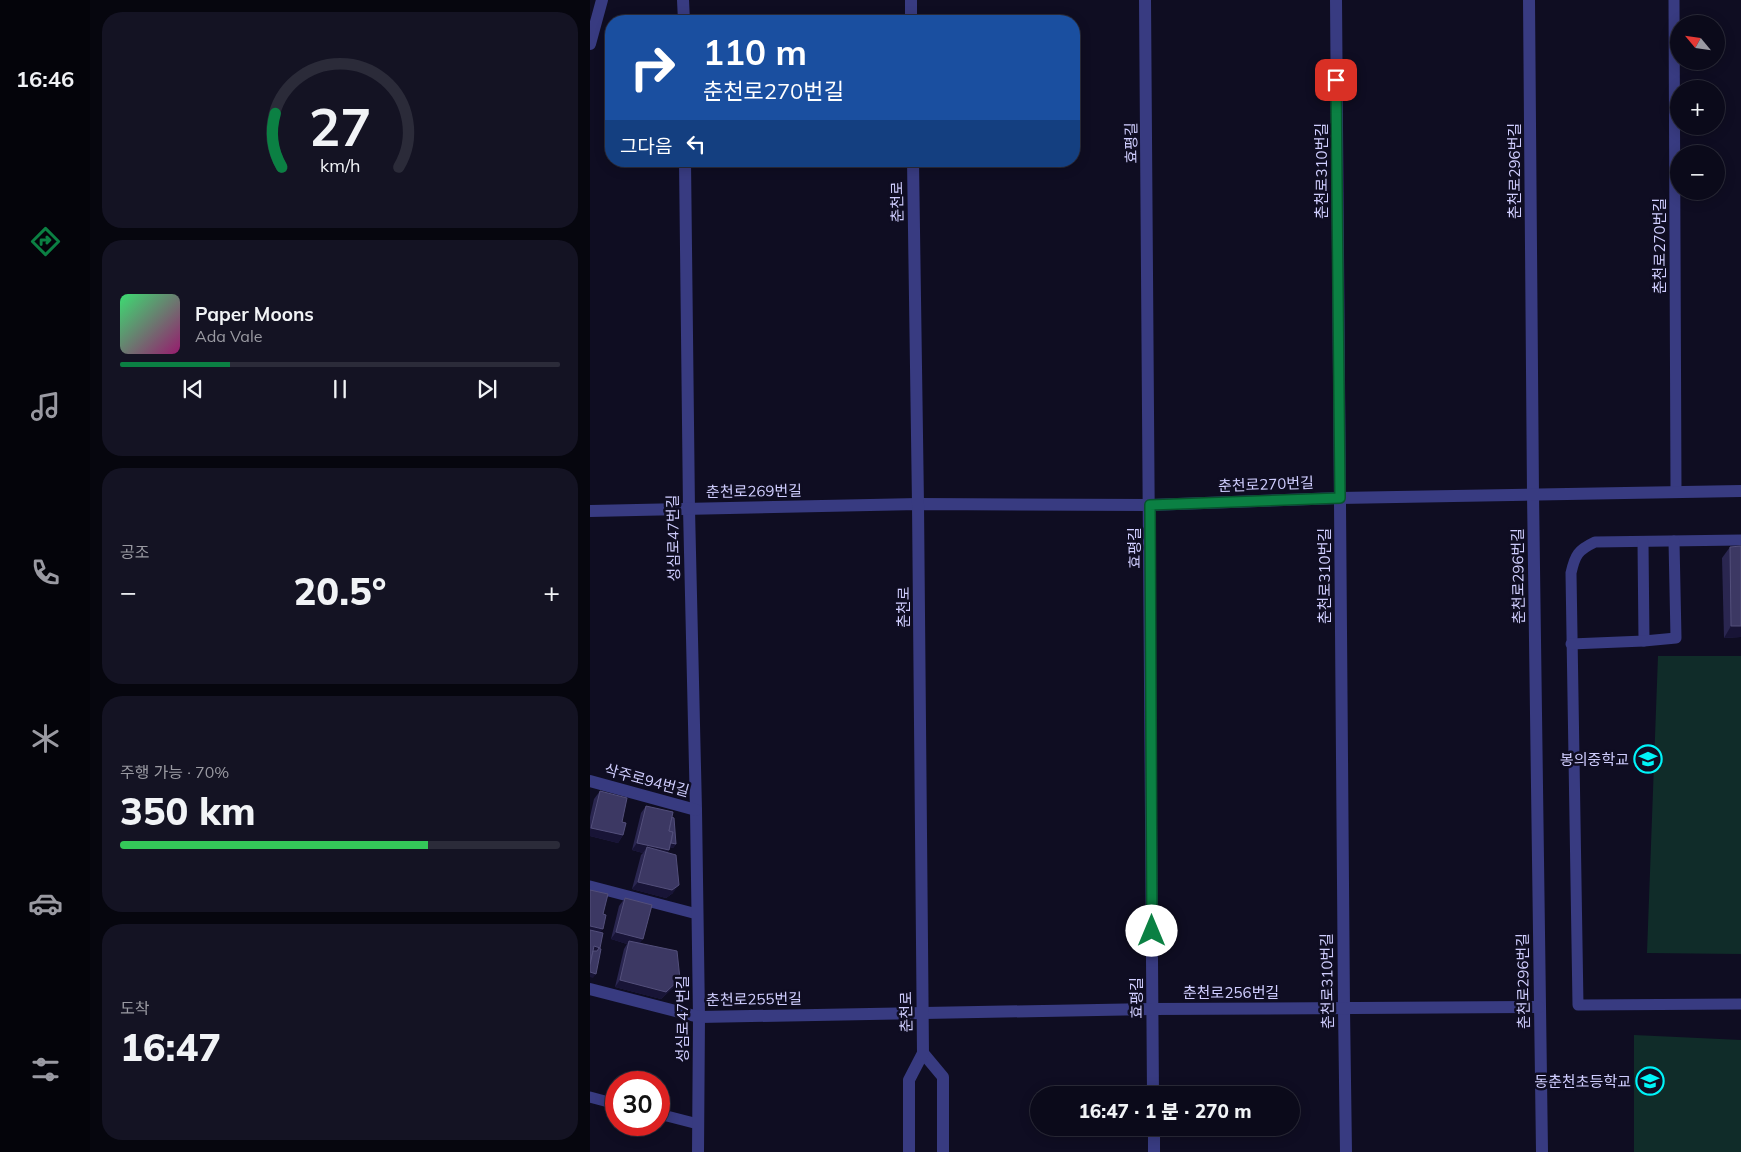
<!DOCTYPE html>
<html lang="ko">
<head>
<meta charset="utf-8">
<style>
  body { margin:0; font-family:Mulish,"Noto Sans KR",sans-serif; background:#141323; color:#f1f3f6; height:100vh; display:flex; flex-direction:column; font-size:19px; white-space:nowrap }
  * { box-sizing:border-box; margin:0 }
  p { font-size:16px; color:#9a9aa2 }
  .icon { flex:none; width:28px; height:28px; fill:none; stroke:currentColor; stroke-width:2; stroke-linecap:round; stroke-linejoin:round }
  .map { position:relative; flex:1; overflow:hidden }
  .drawer { display:flex; flex-direction:column; gap:12px; padding:12px; background:#06060e; width:500px }
  .drawer>* { flex:none }
  .banner { position:absolute; left:15px; top:15px; width:475px; height:152px; border-radius:20px; box-shadow:0 2px 12px #0003,0 0 0 1px #2b2b39; background:#1a4fa0; color:#fff; overflow:hidden }
  .needle { width:32px; rotate:299deg }
  .fabs { position:absolute; left:1080px; top:15px; display:grid; gap:10px }
  .fabs a { display:grid; place-items:center; width:55px; height:55px; border-radius:50%; background:#0b0a1a; box-shadow:0 2px 12px #0003,0 0 0 1px #2b2b39; font-size:25px }
  .speed { position:absolute; left:15px; top:1071px; display:flex; gap:10px; font-size:25px; font-weight:700; text-align:center }
  .speed>* { display:grid; place-content:center; width:65px; height:65px; border-radius:50%; background:#0b0a1a; box-shadow:0 2px 12px #0003,0 0 0 1px #2b2b39; line-height:1 }
  .speed .limit { border:8px solid #d22; background:#fff; color:#111 }
  .pin { position:absolute; display:grid; place-items:center; width:42px; height:42px; color:#fff; margin:-21px; border-radius:10px; box-shadow:0 2px 8px #0006 }
  .me { position:absolute; width:55px; margin:-28px; rotate:0deg; stroke-linejoin:round; filter:drop-shadow(0 0 4px #0008) }
  .turn { display:flex; align-items:center; gap:18px; height:105px; padding:0 15px; font-size:22px }
  .turn .icon { width:65px; height:65px; stroke-width:2.5 }
  .turn b { display:block; font-size:35px; line-height:42px }
  .then { display:flex; align-items:center; height:48px; padding:0 15px; background:#0003; gap:10px; font-size:19px }
  .big { font-size:38px; font-weight:800; line-height:1.1 }
  .drawer .card { flex:1; display:flex; flex-direction:column; justify-content:center; gap:8px; min-width:0; padding:0 18px; border-radius:20px; background:#141323 }
  .drawer .dial { align-items:center; gap:0 }
  .dial svg { height:130px; overflow:visible; fill:none; stroke:#2b2b39; stroke-width:7; stroke-linecap:round; text-anchor:middle }
  .dial text { fill:#f1f3f6; stroke:none }
  .song { display:flex; align-items:center; gap:15px }
  .cover { width:60px; height:60px; border-radius:8px; background:linear-gradient(135deg,hsl(140 70% 55%),hsl(320 70% 35%)) }
  .played { height:5px; border-radius:2px; background:linear-gradient(90deg,#0b8043 25%,#2b2b39 25%) }
  .keys { display:flex; justify-content:space-around; direction:ltr }
  .heat { display:flex; justify-content:space-between; align-items:center; font-size:28px; direction:ltr }
  .charge { height:8px; border-radius:4px; background:linear-gradient(90deg,#34c759 70%,#2b2b39 0) }
  .trip { position:absolute; left:440px; top:1086px; width:270px; height:50px; border-radius:25px; background:#0b0a1a; box-shadow:0 2px 12px #0003,0 0 0 1px #2b2b39; font-weight:800; line-height:50px; text-align:center }
  main { display:flex; flex:1; min-height:0 }
  .menu { display:flex; flex-direction:column; width:90px; justify-content:space-around; align-items:center; background:#04040a; color:#9a9aa2 }
  .menu .icon { width:35px; height:35px }
  .menu .current { color:#0b8043 }
  .menu b { font-size:22px; color:#f1f3f6 }
  .map>svg:first-child { display:block }
</style>
</head>
<body>
<main>
<nav class="menu">
<b>16:46</b>
<svg class="icon current" aria-label="directions" viewBox="0 0 24 24"><path d="M12 3l9 9-9 9-9-9zM9 14v-3h6M13 9l2 2-2 2"/></svg>
<svg class="icon" aria-label="music" viewBox="0 0 24 24"><path d="M9 18V5l10-2v13"/><circle cx="6" cy="18" r="3"/><circle cx="16" cy="16" r="3"/></svg>
<svg class="icon" aria-label="phone" viewBox="0 0 24 24"><path d="M5 4h4l2 5-3 2q2 4 5 5l2-3 5 2v4C11 20 4 13 5 4z"/></svg>
<svg class="icon" aria-label="climate" viewBox="0 0 24 24"><path d="M12 3v18M4 7l16 10M4 17L20 7"/></svg>
<svg class="icon" aria-label="car" viewBox="0 0 24 24"><path d="M5 17H2v-5l4-1 3-4h7l3 4 3 1v5h-3M9 17h6M6 11h13"/><circle cx="7" cy="17" r="2"/><circle cx="17" cy="17" r="2"/></svg>
<svg class="icon" aria-label="filters" viewBox="0 0 24 24"><path d="M4 7h16M4 17h16"/><circle cx="9" cy="7" r="2"/><circle cx="15" cy="17" r="2"/></svg>
</nav>
<section class="drawer">
<div class="card dial"><svg viewBox="0 0 100 80">
<path d="M14 69A42 42 0 1 1 86 69"/>
<path d="M14 69A42 42 0 0 1 10 36" stroke="#0b8043"/>
<text x="50" y="56" font-size="32" font-weight="700">27</text>
<text x="50" y="72" font-size="11">km/h</text>
</svg></div>
<div class="card">
<div class="song"><i class="cover"></i><div><b>Paper Moons</b><p>Ada Vale</p></div></div>
<div class="played"></div>
<div class="keys"><svg class="icon" aria-label="previous" viewBox="0 0 24 24"><path d="M18 5L8 12l10 7zM5 5v14"/></svg><svg class="icon" aria-label="pause" viewBox="0 0 24 24"><path d="M8 5v14M16 5v14"/></svg><svg class="icon" aria-label="next" viewBox="0 0 24 24"><path d="M6 5l10 7-10 7zM19 5v14"/></svg></div>
</div>
<div class="card"><p>공조</p>
<div class="heat"><a>−</a><b class="big">20.5°</b><a>+</a></div>
</div>
<div class="card"><p>주행 가능 · 70%</p><b class="big">350 km</b><div class="charge"></div></div>
<div class="card"><p>도착</p><b class="big">16:47</b></div>
</section>
<div class="map">
<svg width="1151" height="1152" viewBox="0 0 1151 1152">
  <rect width="100%" height="100%" fill="#0f0d22"/>
  <g fill="#102c29">
    <polygon points="1068,656 1151,656 1151,954 1057,953"/>
    <polygon points="1044,1035 1151,1040 1151,1152 1044,1152"/>
  </g>
  <g fill="none" stroke-linecap="round" stroke-linejoin="round">
    <g stroke="#383b81" stroke-width="11">
      <polyline points="1084,0 1086,492"/>
      <path d="M1151,540L1005,542C988,550 985,555 981,573L988,1005L1151,1004"/>
      <polyline points="1053,542 1054,641"/>
      <polyline points="981,644 1054,641 1086,638 1084,541"/>
      <polyline points="0,886 107,914"/>
      <polyline points="0,1097 26,1104"/>
      <polyline points="69,1114 108,1124"/>
    </g>
    <g stroke="#383b81" stroke-width="12">
      <polyline points="93,0 94,21"/>
      <polyline points="555,0 563,1095"/>
      <polyline points="746,0 754,1009 756,1152"/>
      <polyline points="939,0 943,494 952,1152"/>
      <polyline points="0,44 12,0"/>
      <polyline points="95,161 99,509 106,810 109,1017 108,1152"/>
      <polyline points="0,511 328,504 560,505 749,498 1151,491"/>
      <polyline points="0,781 106,810"/>
      <polyline points="0,989 109,1017 562,1009 949,1007"/>
      <polyline points="564,1128 564,1152"/>
    </g>
    <g stroke="#383b81" stroke-width="12">
      <polyline points="321,0 321,21"/>
      <polyline points="333,1053 353,1077 353,1152"/>
      <polyline points="319,1152 319,1080 333,1053 328,504 323,161"/>
    </g>
  </g>
  <g fill="#2a2650">
    <polygon points="1151,546 1151,637 1134,638 1132,558 1140,547"/>
    <polygon points="10,791 32,822 33,835 28,843 0,836 0,817 4,799"/>
    <polygon points="56,806 82,817 86,844 83,848 79,847 77,852 83,893 76,898 42,889 51,855 53,853 42,850 51,813"/>
    <polygon points="35,898 50,943 85,986 71,999 25,987 34,949 37,944 21,939 29,906"/>
  </g>
  <g fill="#181436">
    <polygon points="1141,626 1151,626 1151,637 1134,638"/>
    <polygon points="1,828 33,835 28,843 0,836 0,830"/>
    <polygon points="47,843 79,850 73,858 57,847 53,853 42,850"/>
    <polygon points="79,843 86,844 83,848 76,846"/>
    <polygon points="48,882 89,885 83,893 76,898 42,889"/>
    <polygon points="0,926 13,929 7,936 0,935"/>
    <polygon points="26,932 53,939 48,946 39,941 37,944 21,939"/>
    <polygon points="4,946 10,948 4,955 0,955"/>
    <polygon points="0,972 6,974 3,978 0,977"/>
    <polygon points="90,979 85,986 71,999 25,987 30,980"/>
  </g>
  <g fill="#3c3863" stroke="#534f7b">
    <polygon points="1151,546 1151,626 1141,626 1140,547"/>
    <polygon points="10,791 37,798 32,822 36,823 33,835 1,828"/>
    <polygon points="56,806 83,812 79,831 83,832 79,850 47,843"/>
    <polygon points="82,817 84,818 86,844 81,843 83,832 79,831"/>
    <polygon points="57,847 86,855 89,885 82,890 48,882"/>
    <polygon points="0,890 18,894 13,914 16,915 13,929 0,926"/>
    <polygon points="35,898 62,905 53,939 26,932"/>
    <polygon points="0,930 13,933 10,948 4,946 0,965"/>
    <polygon points="39,941 87,951 90,979 76,992 30,980"/>
    <polygon points="9,948 11,949 6,974 0,972 0,965 3,951 7,951"/>
  </g>
  <g fill="none" stroke-linecap="round" stroke-linejoin="round">
    <g stroke="#07532c" stroke-width="12">
      <polyline id="route" points="562,931 560,505 750,498 746,80"/>
    </g>
    <use href="#route" stroke="#0b8043" stroke-width="9"/>
  </g>
  <defs>
    <g id="school-ring" transform="scale(1.4375)"><circle r="9.5" fill="#0f0d22" stroke="#00f4f9" stroke-width="1.5"/><path d="M0-5L7-2L0 1L-7-2ZM-4 1L0 2.5L4 1V4Q0 6-4 4Z" fill="#00f4f9"/></g>
  </defs>
  <g fill-rule="evenodd">
    <use href="#school-ring" x="1058" y="759"/>
    <use href="#school-ring" x="1060" y="1081"/>
  </g>
  <g text-anchor="middle" dominant-baseline="central" stroke-width="5" stroke-linejoin="round" paint-order="stroke">
    <g font-size="15" fill="#d0ceff" stroke="#0f0d22">
      <text transform="translate(541 143) rotate(-91)">효평길</text>
      <text transform="translate(731 171) rotate(-90)">춘천로310번길</text>
      <text transform="translate(924 171) rotate(-90)">춘천로296번길</text>
      <text transform="translate(307 202) rotate(-91)">춘천로</text>
      <text transform="translate(1069 246) rotate(-90)">춘천로270번길</text>
      <text transform="translate(676 484) rotate(-2)">춘천로270번길</text>
      <text transform="translate(164 491) rotate(-1)">춘천로269번길</text>
      <text transform="translate(83 538) rotate(-91)">성심로47번길</text>
      <text transform="translate(544 548) rotate(-90)">효평길</text>
      <text transform="translate(734 576) rotate(-90)">춘천로310번길</text>
      <text transform="translate(928 576) rotate(-91)">춘천로296번길</text>
      <text transform="translate(313 607) rotate(-90)">춘천로</text>
      <text transform="translate(57 780) rotate(15)">삭주로94번길</text>
      <text transform="translate(737 981) rotate(-91)">춘천로310번길</text>
      <text transform="translate(933 981) rotate(-91)">춘천로296번길</text>
      <text x="641" y="992">춘천로256번길</text>
      <text transform="translate(546 998) rotate(-90)">효평길</text>
      <text transform="translate(164 999) rotate(-1)">춘천로255번길</text>
      <text transform="translate(316 1012) rotate(-91)">춘천로</text>
      <text transform="translate(92 1019) rotate(-90)">성심로47번길</text>
    </g>
    <g font-size="15" fill="#d0ceff" stroke="#0f0d22" text-anchor="end">
      <text x="1039" y="759">봉의중학교</text>
      <text x="1041" y="1081">동춘천초등학교</text>
    </g>
  </g>
</svg>
<div class="fabs">
<a><svg class="needle" viewBox="-14 -14 28 28"><path d="M0-13l5 13h-10z" fill="#e53935"/><path d="M0 13l5-13h-10z" fill="#9a9aa2"/></svg></a>
<a>+</a>
<a>−</a>
</div>
<div class="speed"><div class="limit">30</div></div>
<div class="pin" style="left:746px;top:80px;background:#d93025"><svg class="icon" aria-label="arrive" viewBox="0 0 24 24"><path d="M6 21V4h12l-3 4 3 4H6"/></svg></div>
<svg class="me" style="left:562px;top:931px" viewBox="-20 -20 40 40"><circle r="19" fill="#fff"/><path d="M0-13L10 11 0 6-10 11z" fill="#0b8043"/></svg>
<div class="trip">16:47 · 1 분 · 270 m</div>
<div class="banner">
<div class="turn"><svg class="icon" aria-label="right" viewBox="0 0 24 24"><path d="M7 20v-9h11M14 6l5 5-5 5"/></svg><div><b>110 m</b>춘천로270번길</div></div>
<div class="then">그다음<svg class="icon" aria-label="left" viewBox="0 0 24 24"><path d="M17 20v-9H6M10 6l-5 5 5 5"/></svg></div>
</div>
</div>
</main>
</body>
</html>
